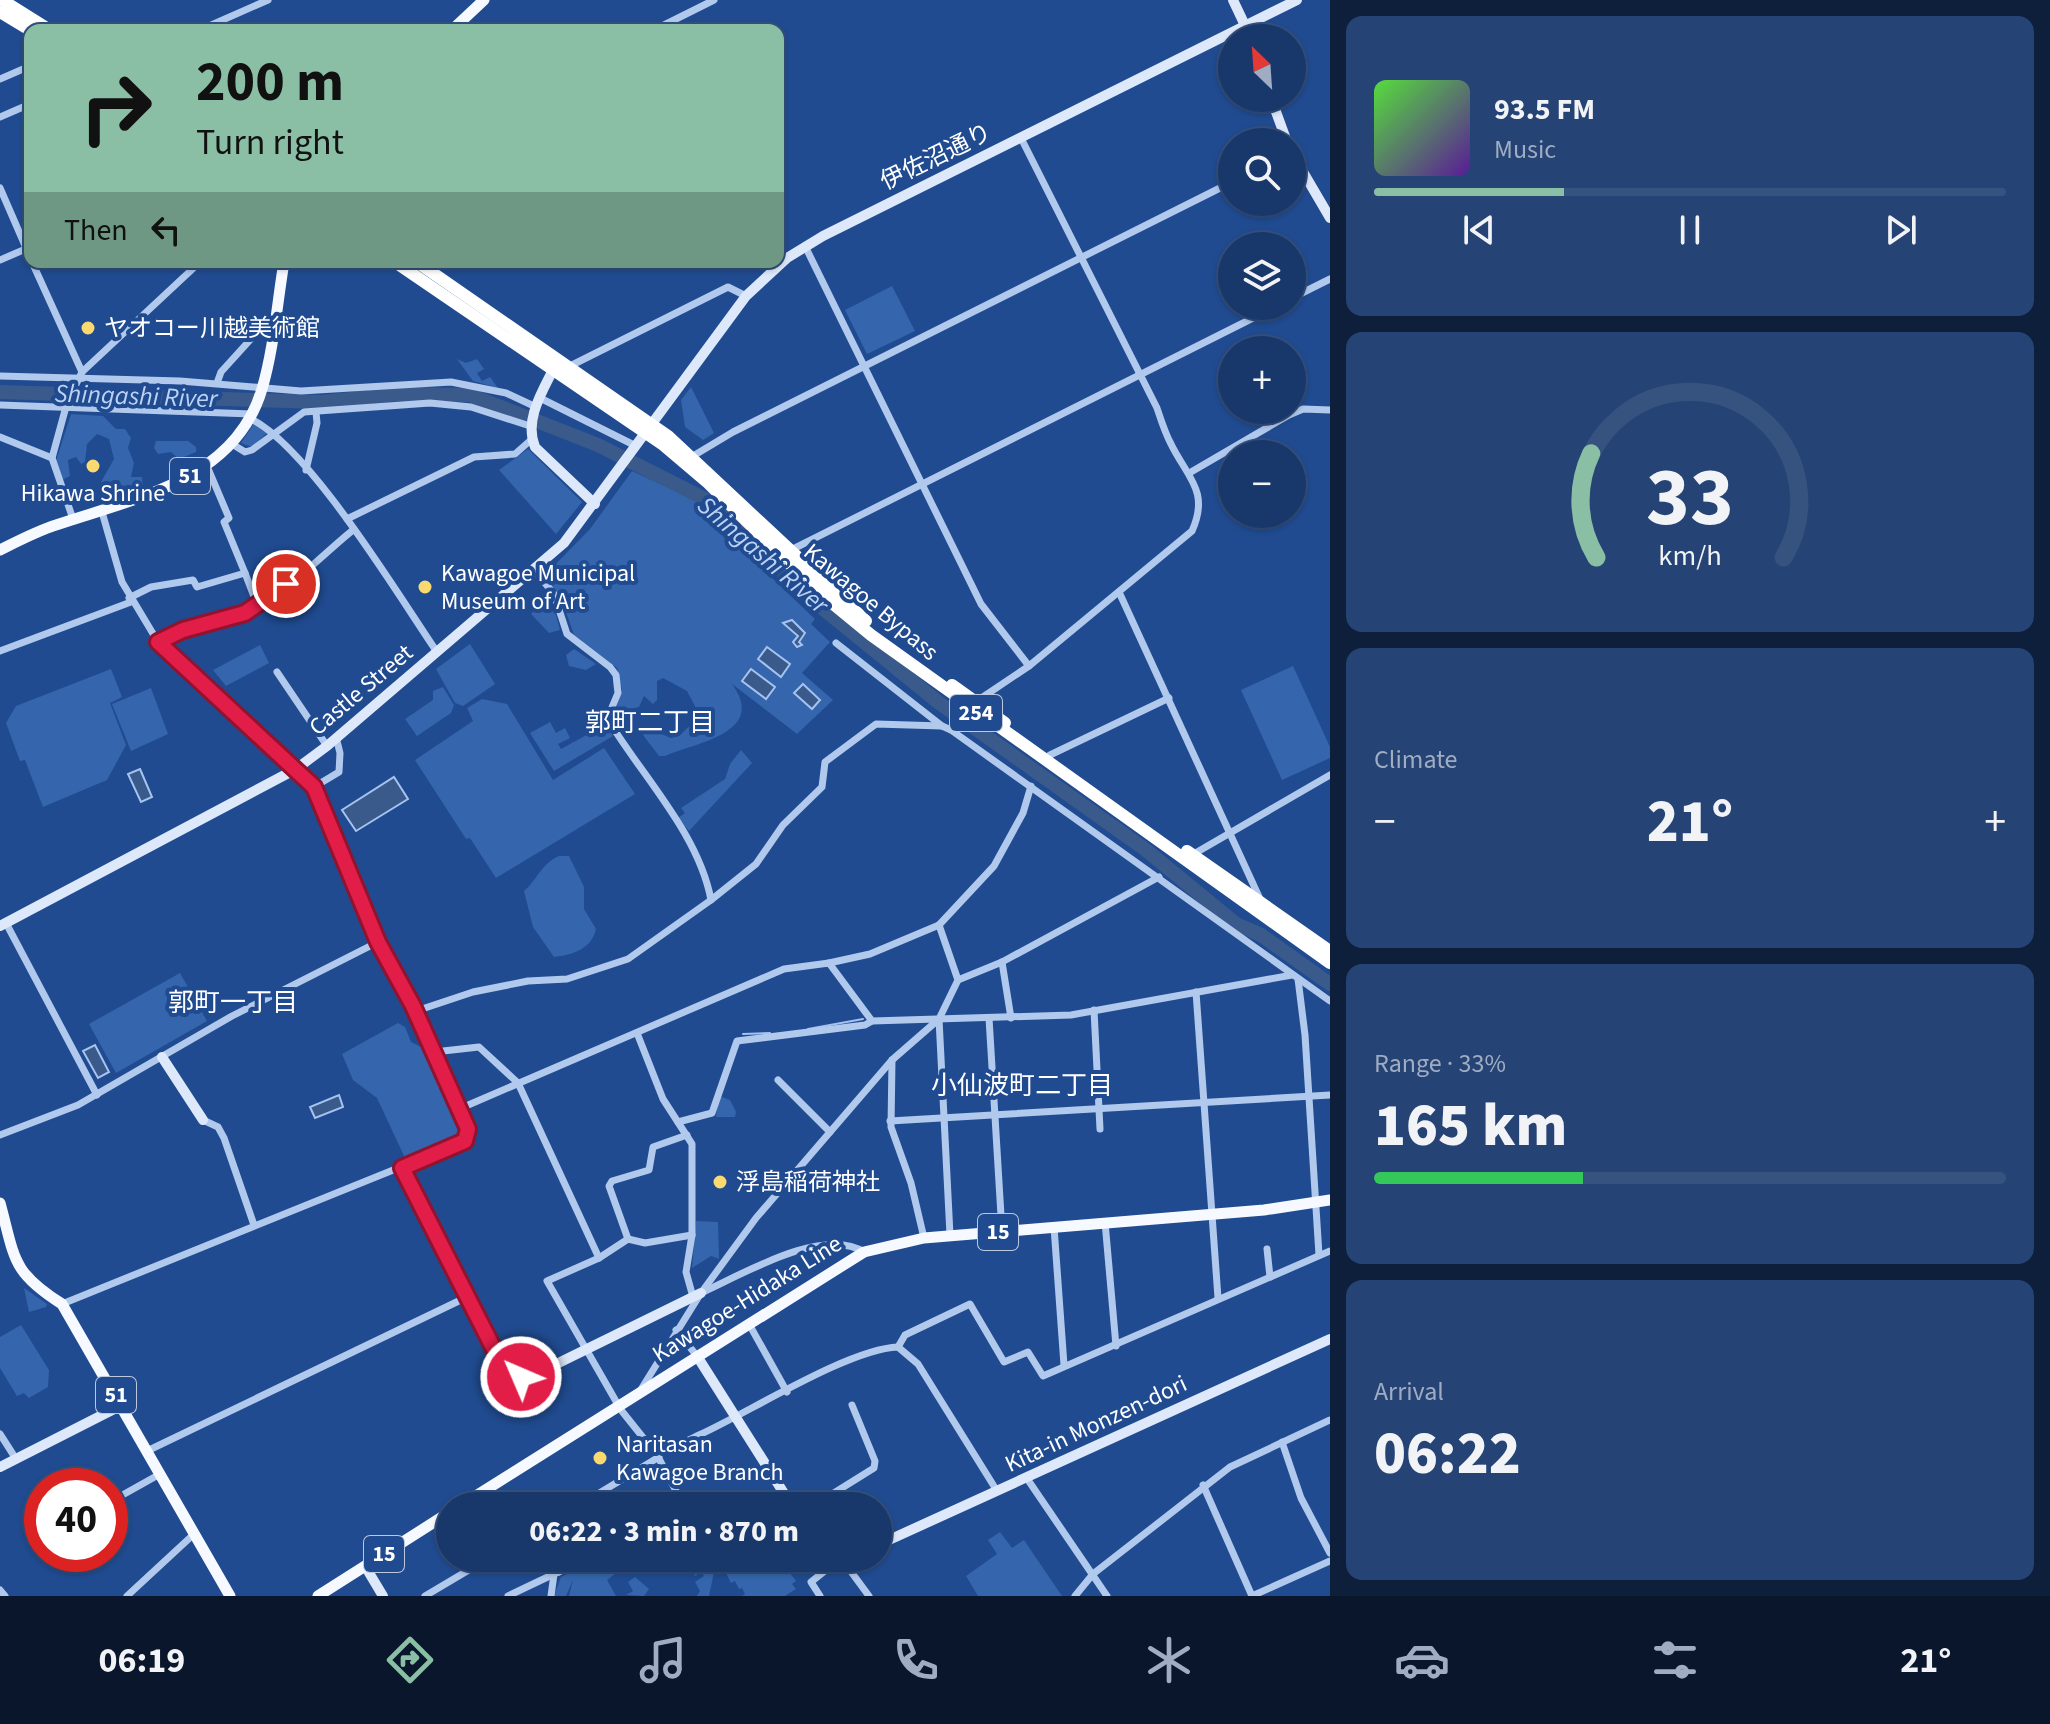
<!DOCTYPE html>
<html lang="en">
<head>
<meta charset="utf-8">
<style>
  body { margin:0; font-family:"Source Sans 3","Noto Sans JP",sans-serif; background:#254374; color:#f1f3f6; height:100vh; display:flex; flex-direction:column; font-size:30px; white-space:nowrap }
  * { box-sizing:border-box; margin:0 }
  p { font-size:26px; color:#9facc2 }
  .icon { flex:none; width:44px; height:44px; fill:none; stroke:currentColor; stroke-width:2; stroke-linecap:round; stroke-linejoin:round }
  .map { position:relative; flex:1; overflow:hidden }
  .details { display:flex; flex-direction:column; gap:16px; padding:16px; background:#0d1f3b; width:720px }
  .details>* { flex:none }
  .top-card { position:absolute; left:24px; top:24px; width:760px; height:244px; border-radius:16px; box-shadow:0 2px 6px #0004,0 0 0 2px #36527f; background:#8abfa5; color:#111; overflow:hidden }
  .needle { width:52px; rotate:335deg }
  .tools { position:absolute; left:1218px; top:24px; display:grid; gap:16px }
  .tools a { display:grid; place-items:center; width:88px; height:88px; border-radius:50%; background:#18386c; box-shadow:0 2px 6px #0004,0 0 0 2px #36527f; font-size:40px }
  .speed { position:absolute; left:24px; top:1468px; display:flex; gap:16px; font-size:40px; font-weight:700; text-align:center }
  .speed>* { display:grid; place-content:center; width:104px; height:104px; border-radius:50%; background:#18386c; box-shadow:0 2px 6px #0004,0 0 0 2px #36527f; line-height:1 }
  .speed .limit { border:12px solid #d22; background:#fff; color:#111 }
  .pin { position:absolute; display:grid; place-items:center; width:68px; height:68px; color:#fff; margin:-34px; border:4px solid #fff; border-radius:50%; box-shadow:0 2px 8px #0007 }
  .me { position:absolute; width:88px; margin:-44px; rotate:315deg; stroke-linejoin:round; filter:drop-shadow(0 0 6px #0008) }
  .turn { display:flex; align-items:center; gap:28px; height:168px; padding:0 40px; font-size:36px }
  .turn .icon { width:104px; height:104px; stroke-width:2.5 }
  .turn b { display:block; font-size:56px; line-height:68px }
  .then { display:flex; align-items:center; height:76px; padding:0 40px; background:#0003; gap:16px; font-size:30px }
  .big { font-size:60px; font-weight:800; line-height:1.1 }
  .details .widget { flex:1; display:flex; flex-direction:column; justify-content:center; gap:12px; min-width:0; padding:0 28px; border-radius:16px; background:#254374 }
  .details .dial { align-items:center; gap:0 }
  .dial svg { height:208px; overflow:visible; fill:none; stroke:#36527f; stroke-width:7; stroke-linecap:round; text-anchor:middle }
  .dial text { fill:#f1f3f6; stroke:none }
  .song { display:flex; align-items:center; gap:24px }
  .cover { width:96px; height:96px; border-radius:12px; background:linear-gradient(135deg,hsl(110 70% 55%),hsl(270 70% 35%)) }
  .played { height:8px; border-radius:4px; background:linear-gradient(90deg,#8abfa5 30%,#36527f 30%) }
  .keys { display:flex; justify-content:space-around; direction:ltr }
  .heat { display:flex; justify-content:space-between; align-items:center; font-size:44px; direction:ltr }
  .charge { height:12px; border-radius:6px; background:linear-gradient(90deg,#34c759 33%,#36527f 0) }
  .trip { position:absolute; left:436px; top:1492px; width:456px; height:80px; border-radius:40px; background:#18386c; box-shadow:0 2px 6px #0004,0 0 0 2px #36527f; font-weight:800; line-height:80px; text-align:center }
  .tab-bar { display:flex; height:128px; justify-content:space-around; align-items:center; background:#0a162b; color:#9facc2 }
  .tab-bar .icon { width:56px; height:56px }
  .tab-bar .active { color:#8abfa5 }
  .tab-bar b { font-size:36px; color:#f1f3f6 }
  main { display:flex; flex:1; min-height:0 }
  .map>svg:first-child { display:block }
</style>
</head>
<body>
<main>
<div class="map">
<svg width="1330" height="1596" viewBox="0 0 1330 1596">
  <rect width="100%" height="100%" fill="#204b90"/>
  <g fill="#3465ad">
    <polygon points="892,286 915,331 867,354 845,310"/>
    <polygon points="457,359 466,363 477,359 484,369 477,373 482,381 490,377 498,388 473,381"/>
    <polygon points="691,387 714,433 703,440 685,427 681,400"/>
    <polygon points="71,414 103,416 116,429 125,429 131,438 128,448 134,463 131,477 142,477 143,487 103,503 101,482 114,459 109,439 97,434 87,444 85,462 81,464 76,457 68,460 70,476 62,480 55,464"/>
    <polygon points="255,422 267,433 252,447 241,443"/>
    <polygon points="156,441 188,441 196,447 196,452 179,459 171,452 158,454 154,448"/>
    <polygon points="528,449 582,502 556,534 499,470"/>
    <path d="M632,471L711,507L776,582L815,619L811,624L830,642L802,673L833,700L797,734L732,684C768,733 695,743 665,756H659L643,735L649,729L671,738L679,736L700,716L687,691L663,678L657,681V700L653,704L644,696L639,707L614,713L622,690L617,668L574,635L560,595L544,576L590,529Z"/>
    <polygon points="544,601 556,615 560,630 549,633 531,614"/>
    <polygon points="470,644 495,684 463,706 455,703 436,669"/>
    <polygon points="260,645 269,663 226,686 213,670"/>
    <polygon points="574,649 596,664 586,670 569,666 566,655"/>
    <polygon points="1293,666 1330,747 1330,758 1282,780 1241,690"/>
    <polygon points="111,669 122,697 110,703 126,745 107,780 43,807 25,760 20,761 6,723 16,706"/>
    <polygon points="443,687 454,705 451,713 417,736 405,719 433,700 433,691"/>
    <polygon points="151,688 168,734 131,751 112,704"/>
    <polygon points="482,699 507,704 553,780 604,748 635,794 496,878 470,838 466,839 415,760 473,721 467,708"/>
    <polygon points="589,709 598,730 607,727 613,736 554,771 530,733 550,722 556,733 565,728 570,738 558,744 561,749 592,732 582,712"/>
    <polygon points="741,750 752,763 689,831 678,818 685,813 681,808 725,779 730,764"/>
    <path d="M559,856H569L584,887V909L596,929C592,949 572,955 554,957L533,927L524,891C538,879 541,864 559,856Z"/>
    <polygon points="180,973 207,1021 116,1073 89,1024"/>
    <polygon points="398,1023 405,1027 411,1042 423,1048 459,1129 455,1137 405,1158 377,1098 353,1080 342,1054"/>
    <polygon points="719,1096 730,1100 736,1112 735,1117 716,1117"/>
    <polygon points="696,1221 718,1222 719,1259 711,1256 692,1268"/>
    <polygon points="24,1288 47,1304 46,1307 29,1312"/>
    <polygon points="21,1325 49,1370 48,1387 29,1398 24,1393 17,1396 0,1368 0,1337"/>
    <polygon points="1000,1532 1012,1548 1024,1540 1062,1596 978,1596 966,1576 997,1554 988,1540"/>
    <polygon points="684,1558 692,1562 699,1559 701,1564 708,1561 714,1572 709,1596 697,1596 700,1591 695,1582 704,1576 701,1572 695,1576"/>
    <polygon points="737,1558 779,1558 796,1581 792,1584 796,1589 785,1596 742,1596 745,1594 742,1588 739,1589 735,1581 731,1583 723,1567"/>
    <polygon points="604,1562 611,1563 615,1574 607,1580 616,1596 569,1596 573,1580 566,1596 554,1596 561,1577 576,1569 579,1573"/>
    <polygon points="635,1577 649,1589 644,1596 626,1595 633,1591 628,1582"/>
  </g>
  <g fill="#3b5a8c" stroke="#a4c3ee" stroke-width="2">
    <polygon points="792,620 805,633 799,642 802,645 797,647 793,642 798,636 783,623"/>
    <polygon points="767,647 790,664 781,677 758,659"/>
    <polygon points="751,669 775,687 766,699 742,681"/>
    <polygon points="803,684 820,700 812,709 794,693"/>
    <polygon points="140,769 152,797 141,802 128,774"/>
    <polygon points="394,777 408,799 356,831 342,810"/>
    <polygon points="95,1045 109,1072 98,1078 83,1051"/>
    <polygon points="339,1095 343,1107 315,1118 310,1107"/>
  </g>
  <g fill="none" stroke-linecap="round" stroke-linejoin="round">
    <g stroke="#a4c3ee" stroke-width="2">
      <polyline points="808,1029 863,1019"/>
      <polyline points="743,1034 770,1033"/>
    </g>
    <polyline stroke="#3b5a8c" stroke-width="14" points="0,392 321,402 398,394 470,395 598,445 705,499 810,598 938,702 1146,850 1236,924 1261,935 1330,984"/>
    <g stroke="#b0c9ed" stroke-width="7">
      <polyline points="200,30 268,0"/>
      <polyline points="654,30 714,0"/>
      <polyline points="0,79 30,66"/>
      <polyline points="0,117 30,104"/>
      <polyline points="0,188 30,257"/>
      <polyline points="805,246 981,604 1029,666"/>
      <polyline points="0,260 28,248"/>
      <polyline points="32,262 82,372"/>
      <polyline points="1292,298 1330,279"/>
      <polyline points="570,366 728,287 746,296"/>
      <polyline points="0,376 180,381 301,391 451,382 506,393 536,407"/>
      <polyline points="217,383 221,372 260,329 275,330"/>
      <polyline points="540,398 636,446"/>
      <polyline points="0,405 252,414"/>
      <path d="M249,418C308,445 398,595 437,652"/>
      <polyline points="0,437 52,458"/>
      <polyline points="232,444 245,452 252,450 304,412 430,403 471,407 530,426"/>
      <polyline points="693,456 733,432 1232,182"/>
      <polyline points="306,470 317,423 316,412"/>
      <polyline points="1191,472 1289,415 1303,409 1330,410"/>
      <polyline points="73,519 52,458 67,403 82,372 200,262"/>
      <polyline points="347,519 474,457 515,454 532,439"/>
      <polyline points="791,550 1277,306"/>
      <polyline points="245,573 258,607"/>
      <polyline points="1119,592 1260,899"/>
      <polyline points="129,598 151,587 193,580 197,587 245,573 224,522 229,518 207,466"/>
      <path d="M158,642C184,624 218,625 246,613C282,597 322,555 353,530"/>
      <polyline points="836,643 942,726"/>
      <polyline points="0,651 131,602"/>
      <polyline points="277,672 327,746"/>
      <path d="M951,730L968,707L1029,666L1192,531C1210,491 1187,477 1171,444C1165,433 1161,420 1157,408L1021,138"/>
      <polyline points="1050,755 1169,698"/>
      <polyline points="314,787 339,772 340,753 336,737"/>
      <polyline points="1192,855 1330,775"/>
      <polyline points="711,900 756,864 783,825 822,787 825,762 876,724 942,726 951,730 1330,1001"/>
      <polyline points="6,923 97,1095"/>
      <polyline points="1002,962 1011,1018"/>
      <polyline points="829,963 870,954 939,925"/>
      <polyline points="1298,979 1305,1035 1319,1255"/>
      <polyline points="958,980 939,925 994,866 1023,813 1031,786"/>
      <polyline points="1196,992 1218,1298"/>
      <polyline points="1094,1010 1100,1129"/>
      <path d="M416,1011L473,992L528,981L567,979L628,959L711,900C699,836 646,780 612,726L610,712L618,693L616,675L610,667L567,634L554,594L535,571"/>
      <polyline points="989,1018 1002,1232"/>
      <polyline points="939,1019 950,1235"/>
      <polyline points="637,1033 663,1099 692,1144 692,1235 686,1272 693,1297"/>
      <polyline points="434,1052 479,1047 518,1083 599,1258"/>
      <polyline points="892,1060 891,1127 911,1183 924,1238"/>
      <polyline points="778,1080 830,1132"/>
      <polyline points="459,1109 784,969 829,963 872,1021 1071,1015 1292,975"/>
      <polyline points="203,1120 218,1127 224,1138 254,1225"/>
      <polyline points="890,1121 1330,1095"/>
      <polyline points="678,1122 712,1113 737,1041 865,1025 872,1021"/>
      <polyline points="0,1135 78,1105 232,1016 378,942"/>
      <polyline points="1105,1222 1116,1346"/>
      <polyline points="1054,1227 1064,1365"/>
      <path d="M692,1235L645,1243L628,1239L599,1258L547,1281L621,1410L653,1450C668,1453 686,1441 699,1435C750,1412 848,1349 898,1347L918,1364L997,1491"/>
      <polyline points="628,1239 609,1186 612,1181 649,1170 653,1147 687,1135"/>
      <polyline points="1267,1249 1270,1277"/>
      <path d="M703,1292C743,1274 823,1226 864,1252"/>
      <polyline points="62,1304 465,1141 469,1135 413,1006 378,942 314,787 158,642 122,582 102,512"/>
      <polyline points="749,1324 787,1392"/>
      <polyline points="676,1330 697,1356"/>
      <polyline points="898,1347 905,1335 970,1304 1004,1362 1028,1352 1043,1376 1330,1251"/>
      <polyline points="640,1391 701,1293 756,1218 892,1060 939,1019 958,980 1002,962 1159,877"/>
      <polyline points="0,1434 16,1459"/>
      <polyline points="1282,1442 1301,1498 1330,1553"/>
      <polyline points="147,1451 467,1297"/>
      <polyline points="657,1455 684,1506"/>
      <polyline points="1026,1477 1107,1596"/>
      <polyline points="1203,1485 1252,1596"/>
      <polyline points="110,1502 160,1474"/>
      <polyline points="578,1506 659,1457"/>
      <polyline points="813,1506 874,1468 875,1461 852,1405"/>
      <polyline points="550,1558 559,1572"/>
      <polyline points="712,1558 717,1567 731,1558"/>
      <polyline points="841,1558 869,1596"/>
      <polyline points="0,1590 5,1596"/>
      <polyline points="127,1596 194,1534"/>
      <polyline points="425,1596 489,1558"/>
      <polyline points="508,1596 554,1574"/>
      <polyline points="551,1596 554,1574 589,1558"/>
      <polyline points="820,1596 811,1582 841,1558"/>
      <polyline points="1075,1596 1093,1574 1230,1467 1330,1420"/>
      <polyline points="1252,1596 1330,1561"/>
    </g>
    <g stroke="#dde8fa" stroke-width="10">
      <polyline points="1233,0 1251,38"/>
      <polyline points="1271,98 1287,142"/>
      <polyline points="1292,153 1330,218"/>
      <path d="M554,368C542,392 524,420 535,447L595,504"/>
      <polyline points="0,926 296,769 327,746 564,543 746,296 787,258 823,236 1297,0"/>
      <polyline points="162,1057 203,1120"/>
      <polyline points="402,1168 503,1367 514,1376 536,1374 701,1293"/>
      <polyline points="697,1356 792,1506"/>
      <polyline points="0,1467 122,1405"/>
      <polyline points="878,1545 1330,1339"/>
      <polyline points="365,1566 383,1596"/>
    </g>
    <g stroke="#f6f9ff" stroke-width="11">
      <polyline points="452,30 484,0"/>
      <path d="M0,550C18,541 37,531 56,525C135,498 235,481 262,389C274,348 277,304 284,262"/>
      <path d="M0,1203C15,1258 11,1272 62,1304L230,1596"/>
      <polyline points="460,1506 864,1252 924,1238 1264,1210 1330,1200"/>
      <polyline points="318,1596 450,1512"/>
    </g>
    <g stroke="#fff" stroke-width="12">
      <polyline points="2,0 50,30"/>
      <polyline points="0,12 30,30"/>
      <polyline points="395,262 662,444 708,483 815,589 871,635 1330,963"/>
      <polyline points="417,262 668,436 866,621"/>
      <polyline points="952,685 1005,723"/>
      <polyline points="1187,851 1330,951"/>
    </g>
  </g>
  <g fill="none" stroke-linecap="round" stroke-linejoin="round">
    <g stroke="#92132f" stroke-width="20">
      <polyline id="route" points="286,584 245,613 183,630 158,642 314,787 378,942 413,1006 468,1129 465,1141 402,1168 503,1367 521,1377"/>
    </g>
    <use href="#route" stroke="#e11d48" stroke-width="14"/>
  </g>
  <g fill="#fad971" stroke="#204b90" stroke-width="3">
    <circle cx="88" cy="328" r="8"/>
    <circle cx="93" cy="466" r="8"/>
    <circle cx="425" cy="587" r="8"/>
    <circle cx="720" cy="1182" r="8"/>
    <circle cx="600" cy="1458" r="8"/>
  </g>
  <g text-anchor="middle" dominant-baseline="central" stroke-width="8" stroke-linejoin="round" paint-order="stroke">
    <g fill="#204b90" stroke="#bcc9de" stroke-width="2">
      <rect x="170" y="458" width="40" height="36" rx="6"/>
      <rect x="950" y="695" width="52" height="36" rx="6"/>
      <rect x="978" y="1214" width="40" height="36" rx="6"/>
      <rect x="96" y="1377" width="40" height="36" rx="6"/>
      <rect x="364" y="1536" width="40" height="36" rx="6"/>
    </g>
    <g font-size="22" font-weight="bold" fill="#fff">
      <text x="190" y="476">51</text>
      <text x="976" y="713">254</text>
      <text x="998" y="1232">15</text>
      <text x="116" y="1395">51</text>
      <text x="384" y="1554">15</text>
    </g>
    <g font-size="24" fill="#fff" stroke="#204b90">
      <text transform="translate(936 157) rotate(-26)">伊佐沼通り</text>
      <text transform="translate(871 602) rotate(40)">Kawagoe Bypass</text>
      <text transform="translate(361 690) rotate(-40)">Castle Street</text>
      <text transform="translate(747 1299) rotate(-32)">Kawagoe-Hidaka Line</text>
      <text transform="translate(1096 1424) rotate(-25)">Kita-in Monzen-dori</text>
    </g>
    <g font-size="24" fill="#fff" stroke="#204b90" text-anchor="start">
      <text x="104" y="328">ヤオコー川越美術館</text>
      <text x="93" y="493" text-anchor="middle">Hikawa Shrine</text>
      <text x="441" y="573">Kawagoe Municipal<tspan x="441" dy="28">Museum of Art</tspan></text>
      <text x="736" y="1182">浮島稲荷神社</text>
      <text x="616" y="1444">Naritasan<tspan x="616" dy="28">Kawagoe Branch</tspan></text>
    </g>
    <g font-size="26" font-style="italic" fill="#bcd3f4" stroke="#204b90">
      <text transform="translate(136 396) rotate(2)">Shingashi River</text>
      <text transform="translate(763 555) rotate(41)">Shingashi River</text>
    </g>
    <g font-size="26" fill="#fff" stroke="#204b90">
      <text x="650" y="722">郭町二丁目</text>
      <text x="233" y="1002">郭町一丁目</text>
      <text x="1022" y="1085">小仙波町二丁目</text>
    </g>
  </g>
</svg>
<div class="tools">
<a><svg class="needle" viewBox="-14 -14 28 28"><path d="M0-13l5 13h-10z" fill="#e53935"/><path d="M0 13l5-13h-10z" fill="#9facc2"/></svg></a>
<a><svg class="icon" aria-label="search" viewBox="0 0 24 24"><circle cx="10" cy="10" r="6"/><path d="M15 15l6 6"/></svg></a>
<a><svg class="icon" aria-label="layers" viewBox="0 0 24 24"><path d="M12 4l9 5-9 5-9-5zM3 14l9 5 9-5"/></svg></a>
<a>+</a>
<a>−</a>
</div>
<div class="speed"><div class="limit">40</div></div>
<div class="pin" style="left:286px;top:584px;background:#d93025"><svg class="icon" aria-label="arrive" viewBox="0 0 24 24"><path d="M6 21V4h12l-3 4 3 4H6"/></svg></div>
<svg class="me" style="left:521px;top:1377px" viewBox="-20 -20 40 40"><circle r="17" fill="#e11d48" stroke="#fff" stroke-width="3"/><path d="M0-11L8 9 0 5-8 9z" fill="#fff"/></svg>
<div class="trip">06:22 · 3 min · 870 m</div>
<div class="top-card">
<div class="turn"><svg class="icon" aria-label="right" viewBox="0 0 24 24"><path d="M7 20v-9h11M14 6l5 5-5 5"/></svg><div><b>200 m</b>Turn right</div></div>
<div class="then">Then<svg class="icon" aria-label="left" viewBox="0 0 24 24"><path d="M17 20v-9H6M10 6l-5 5 5 5"/></svg></div>
</div>
</div>
<section class="details">
<div class="widget">
<div class="song"><i class="cover"></i><div><b>93.5 FM</b><p>Music</p></div></div>
<div class="played"></div>
<div class="keys"><svg class="icon" aria-label="previous" viewBox="0 0 24 24"><path d="M18 5L8 12l10 7zM5 5v14"/></svg><svg class="icon" aria-label="pause" viewBox="0 0 24 24"><path d="M8 5v14M16 5v14"/></svg><svg class="icon" aria-label="next" viewBox="0 0 24 24"><path d="M6 5l10 7-10 7zM19 5v14"/></svg></div>
</div>
<div class="widget dial"><svg viewBox="0 0 100 80">
<path d="M14 69A42 42 0 1 1 86 69"/>
<path d="M14 69A42 42 0 0 1 12 29" stroke="#8abfa5"/>
<text x="50" y="56" font-size="32" font-weight="700">33</text>
<text x="50" y="72" font-size="11">km/h</text>
</svg></div>
<div class="widget"><p>Climate</p>
<div class="heat"><a>−</a><b class="big">21°</b><a>+</a></div>
</div>
<div class="widget"><p>Range · 33%</p><b class="big">165 km</b><div class="charge"></div></div>
<div class="widget"><p>Arrival</p><b class="big">06:22</b></div>
</section>
</main>
<nav class="tab-bar">
<b>06:19</b>
<svg class="icon active" aria-label="directions" viewBox="0 0 24 24"><path d="M12 3l9 9-9 9-9-9zM9 14v-3h6M13 9l2 2-2 2"/></svg>
<svg class="icon" aria-label="music" viewBox="0 0 24 24"><path d="M9 18V5l10-2v13"/><circle cx="6" cy="18" r="3"/><circle cx="16" cy="16" r="3"/></svg>
<svg class="icon" aria-label="phone" viewBox="0 0 24 24"><path d="M5 4h4l2 5-3 2q2 4 5 5l2-3 5 2v4C11 20 4 13 5 4z"/></svg>
<svg class="icon" aria-label="climate" viewBox="0 0 24 24"><path d="M12 3v18M4 7l16 10M4 17L20 7"/></svg>
<svg class="icon" aria-label="car" viewBox="0 0 24 24"><path d="M5 17H2v-5l4-1 3-4h7l3 4 3 1v5h-3M9 17h6M6 11h13"/><circle cx="7" cy="17" r="2"/><circle cx="17" cy="17" r="2"/></svg>
<svg class="icon" aria-label="filters" viewBox="0 0 24 24"><path d="M4 7h16M4 17h16"/><circle cx="9" cy="7" r="2"/><circle cx="15" cy="17" r="2"/></svg>
<b>21°</b>
</nav>
</body>
</html>
